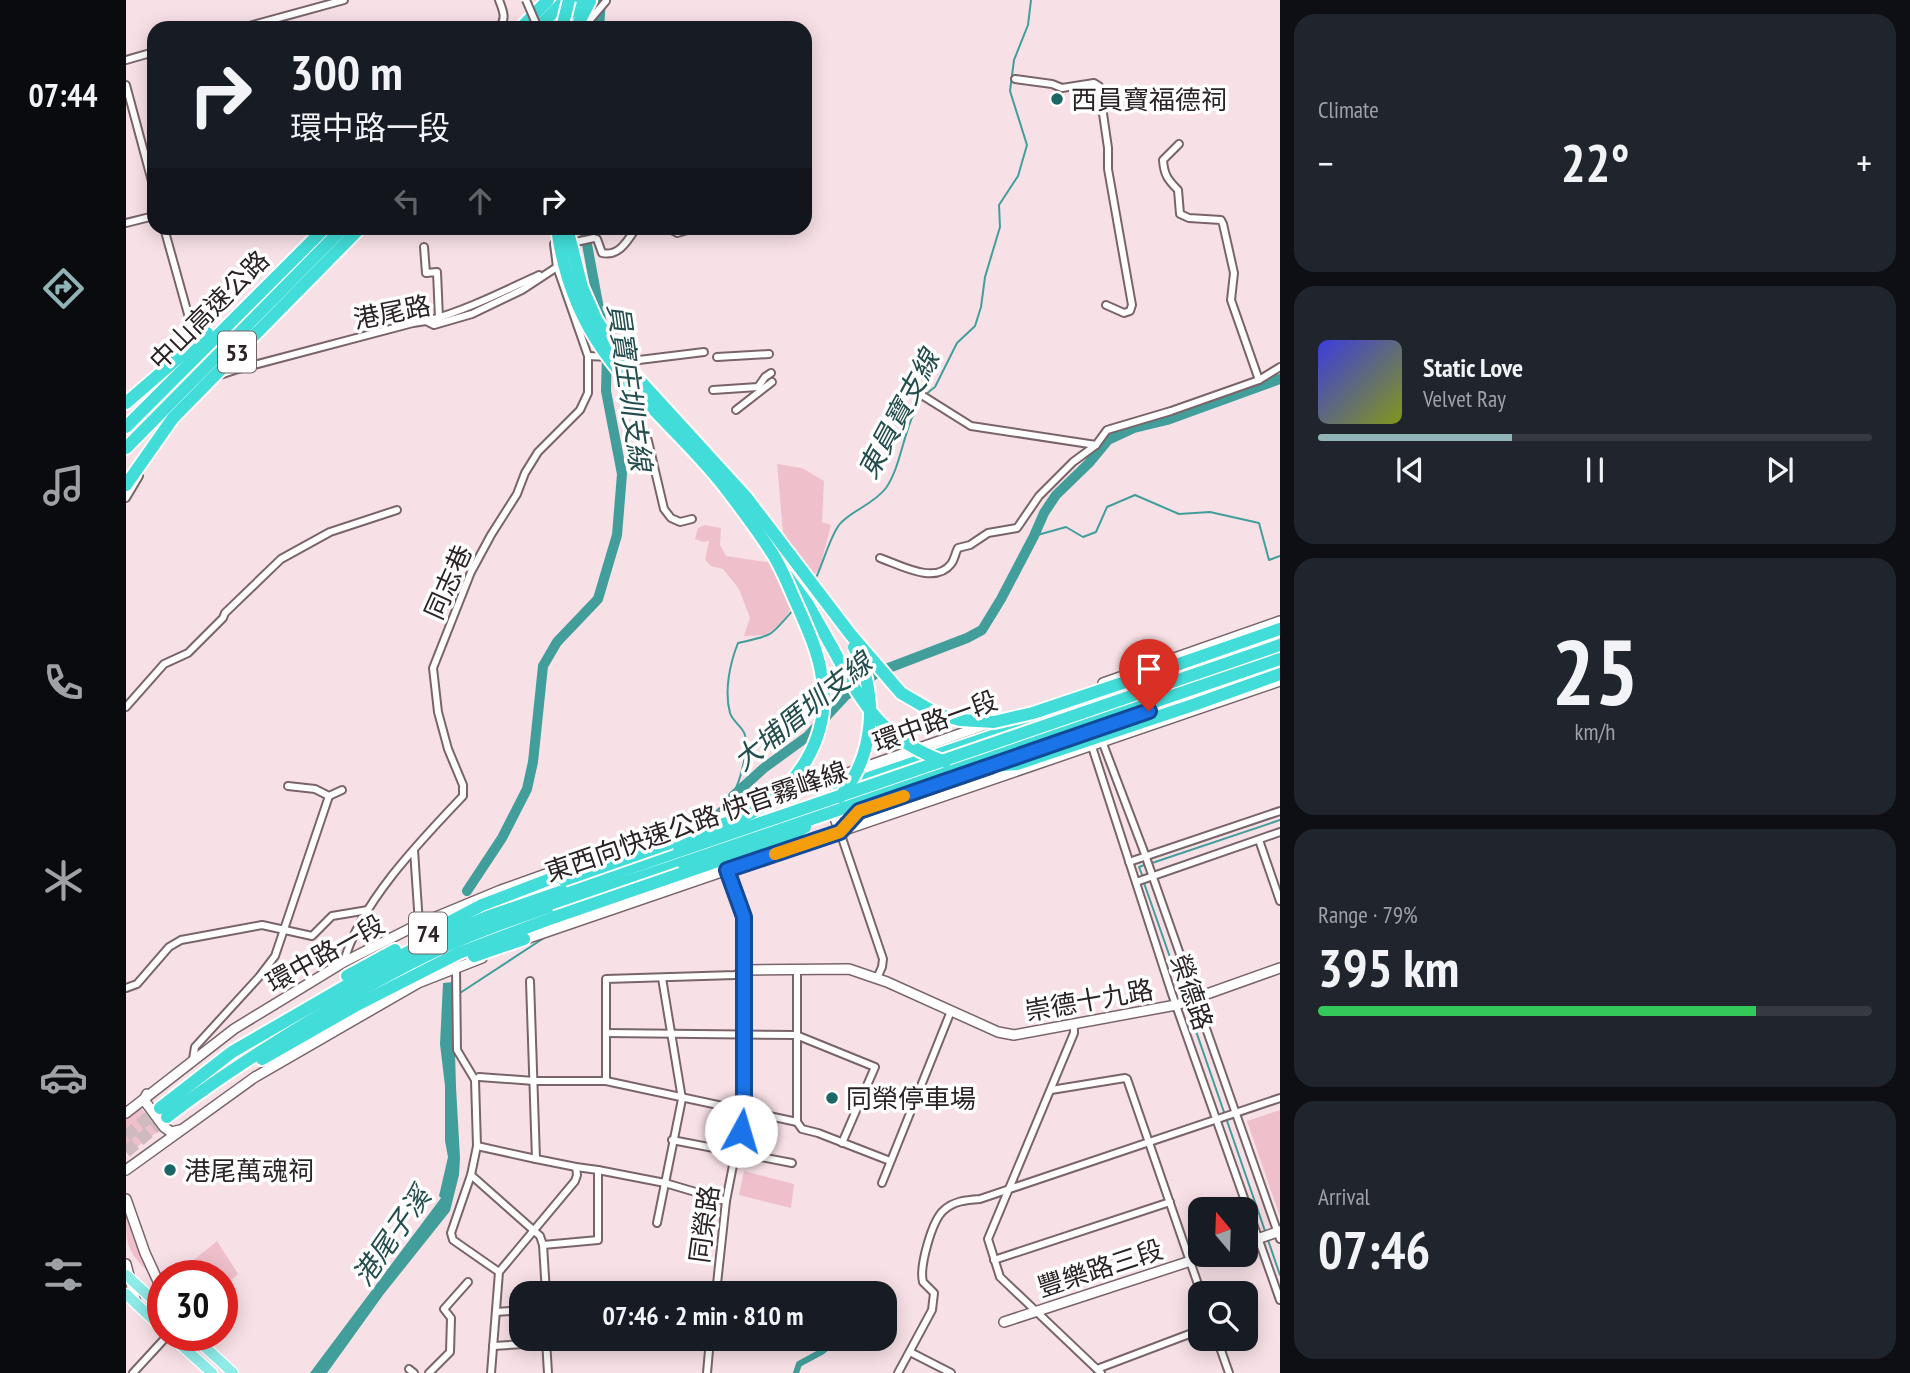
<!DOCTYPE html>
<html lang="en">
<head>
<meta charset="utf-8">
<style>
  body { margin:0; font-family:"PT Sans Narrow","Noto Sans TC",sans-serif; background:#20242c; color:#f1f3f6; height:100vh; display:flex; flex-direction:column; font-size:26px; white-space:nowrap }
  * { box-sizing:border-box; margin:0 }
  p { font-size:23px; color:#9ea1a6 }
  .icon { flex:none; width:38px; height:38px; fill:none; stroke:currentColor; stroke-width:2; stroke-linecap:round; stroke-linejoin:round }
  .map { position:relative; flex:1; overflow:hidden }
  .side { display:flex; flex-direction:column; gap:14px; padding:14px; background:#0d0f14; width:630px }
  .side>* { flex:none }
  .hud { position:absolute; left:21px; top:21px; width:665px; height:214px; border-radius:21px; box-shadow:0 4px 18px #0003; background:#171b24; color:#f1f3f6; overflow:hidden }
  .needle { width:46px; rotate:341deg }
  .controls { position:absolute; left:1062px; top:1197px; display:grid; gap:14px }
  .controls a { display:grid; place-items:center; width:70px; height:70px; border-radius:14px; background:#171b24; box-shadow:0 4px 18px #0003; font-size:35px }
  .speed { position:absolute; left:21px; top:1260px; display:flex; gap:14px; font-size:35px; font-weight:700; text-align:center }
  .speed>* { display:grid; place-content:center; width:91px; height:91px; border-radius:50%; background:#171b24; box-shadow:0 4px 18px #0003; line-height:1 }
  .speed .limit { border:10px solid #d22; background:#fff; color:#111 }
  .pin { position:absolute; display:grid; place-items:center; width:60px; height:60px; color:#fff; margin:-72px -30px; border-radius:50% 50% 50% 0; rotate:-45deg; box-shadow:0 0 7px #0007 }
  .pin .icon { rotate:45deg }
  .me { position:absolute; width:77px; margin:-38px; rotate:6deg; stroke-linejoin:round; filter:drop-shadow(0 0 5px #0008) }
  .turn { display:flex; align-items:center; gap:24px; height:147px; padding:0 28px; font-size:32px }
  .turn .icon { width:91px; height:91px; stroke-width:2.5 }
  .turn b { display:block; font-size:49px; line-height:60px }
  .lanes { display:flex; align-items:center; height:66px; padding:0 28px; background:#0003; justify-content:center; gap:35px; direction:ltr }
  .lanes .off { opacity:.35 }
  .big { font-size:52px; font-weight:800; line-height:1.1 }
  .side .tile { flex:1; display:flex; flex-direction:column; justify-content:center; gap:10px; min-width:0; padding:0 24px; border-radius:21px; background:#20242c }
  .side .dial { align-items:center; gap:0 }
  .dial b { font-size:91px; line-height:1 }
  .song { display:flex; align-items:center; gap:21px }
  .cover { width:84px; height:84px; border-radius:10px; background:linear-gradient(135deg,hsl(240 70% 55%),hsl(70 70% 35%)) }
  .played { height:7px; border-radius:4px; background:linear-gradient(90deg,#90b4b5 35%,#363941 35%) }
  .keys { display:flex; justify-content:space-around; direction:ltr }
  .heat { display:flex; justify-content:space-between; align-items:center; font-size:38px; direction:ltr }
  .charge { height:10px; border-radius:5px; background:linear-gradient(90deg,#34c759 79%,#363941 0) }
  .trip { position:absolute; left:383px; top:1281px; width:388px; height:70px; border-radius:21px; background:#171b24; box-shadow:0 4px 18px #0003; font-weight:800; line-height:70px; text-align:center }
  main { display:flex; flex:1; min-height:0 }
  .menu { display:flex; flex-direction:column; width:126px; justify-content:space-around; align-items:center; background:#090b0e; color:#9ea1a6 }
  .menu .icon { width:49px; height:49px }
  .menu .selected { color:#90b4b5 }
  .menu b { font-size:32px; color:#f1f3f6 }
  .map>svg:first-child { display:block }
</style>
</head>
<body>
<main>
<nav class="menu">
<b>07:44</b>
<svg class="icon selected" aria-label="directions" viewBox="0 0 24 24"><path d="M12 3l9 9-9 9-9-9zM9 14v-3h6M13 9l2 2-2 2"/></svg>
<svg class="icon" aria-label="music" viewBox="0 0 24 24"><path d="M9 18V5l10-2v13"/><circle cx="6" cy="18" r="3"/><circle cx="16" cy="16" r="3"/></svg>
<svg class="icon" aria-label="phone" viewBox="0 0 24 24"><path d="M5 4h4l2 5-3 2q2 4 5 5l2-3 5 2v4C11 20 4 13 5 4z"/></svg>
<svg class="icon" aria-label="climate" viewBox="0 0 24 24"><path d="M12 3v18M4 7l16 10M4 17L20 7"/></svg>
<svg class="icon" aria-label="car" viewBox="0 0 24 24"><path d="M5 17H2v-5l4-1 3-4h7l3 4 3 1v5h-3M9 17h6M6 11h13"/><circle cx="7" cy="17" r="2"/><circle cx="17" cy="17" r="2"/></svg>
<svg class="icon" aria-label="filters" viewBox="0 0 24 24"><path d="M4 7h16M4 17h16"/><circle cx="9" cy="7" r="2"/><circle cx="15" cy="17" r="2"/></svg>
</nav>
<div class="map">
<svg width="1154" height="1373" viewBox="0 0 1154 1373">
  <rect width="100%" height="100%" fill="#f8e1e6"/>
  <g fill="#efc0cb">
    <polygon points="651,464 676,468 698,481 696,522 705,525 694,567 655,623 640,635 618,636 624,618 613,589 597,569 585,566 579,560 583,541 577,542 569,539 572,528 579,525 595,528 594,545 600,556 640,562 661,549 657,532"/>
    <polygon points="13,1106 32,1128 31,1132 7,1150 0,1147 0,1117"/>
    <polygon points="1154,1110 1154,1217 1121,1121"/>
    <polygon points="618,1171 668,1184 665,1208 613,1195"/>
    <path d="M0,1212L21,1271C0,1250 0,1242 0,1212Z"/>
    <polygon points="91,1241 112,1274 96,1288 96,1276 48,1276"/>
  </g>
  <polygon fill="#429e9b" points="327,982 330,1087 334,1158 333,1175 324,1211 257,1295 201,1373 184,1373 315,1198 313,1196 322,1157 319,1141 319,1086 314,1044 317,983"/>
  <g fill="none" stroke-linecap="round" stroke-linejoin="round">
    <g stroke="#429e9b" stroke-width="2">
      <polyline points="908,536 940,527 957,537 970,532 981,507 1009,495 1053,514 1084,512 1133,523 1143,560 1154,556"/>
      <path d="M689,580C697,564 703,539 713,525C724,511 747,505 760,488C780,459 777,408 809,387L831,343L849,326L855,307L859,277L874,227L873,205L892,176L901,145L884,91L888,60L902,25L905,0"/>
      <path d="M584,816C591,810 603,803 607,794C614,782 623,749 619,735C617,727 607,722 604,713C598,691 604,663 612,643C647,635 643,638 667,610"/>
      <polyline points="1026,863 1154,820"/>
      <polyline points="1017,877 1013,867 1021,864"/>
      <polyline points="1018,883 1059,1000"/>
      <polyline points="334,993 421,936"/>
      <polyline points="1061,1005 1139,1231"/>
      <polyline points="1142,1240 1154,1275"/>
    </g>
    <g stroke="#429e9b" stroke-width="6">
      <polyline points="736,1293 737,1288"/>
      <polyline points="670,1373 673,1364 697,1351 711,1339"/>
    </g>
    <g stroke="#429e9b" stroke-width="10">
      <polyline points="473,28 475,0"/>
      <polyline points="458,228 476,325"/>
      <polyline points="607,796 638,768 682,736 719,696 752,672 841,638 856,630 875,599 908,536 918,513 930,495 963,463 982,440 1008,428 1041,420 1154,379"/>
      <polyline points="341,891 376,838 401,789 407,762 417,666 431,642 472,599 491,535 496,474 480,391 481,351"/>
    </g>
    <g stroke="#cfbbbf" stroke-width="12" stroke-dasharray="12 6" stroke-linecap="butt">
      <polyline points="0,1136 34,1108"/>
      <polyline points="0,1152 41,1117"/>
    </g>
    <g stroke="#796569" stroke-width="10">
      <g id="street">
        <path d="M373,0C377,11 381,18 373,28"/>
        <polyline points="116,28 218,0"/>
        <polyline points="457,28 480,1"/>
        <polyline points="0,60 28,52"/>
        <polyline points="889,79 926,84 936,88 968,83 973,86 982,148 982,169 1006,305 1004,311 998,313 980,305"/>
        <polyline points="0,85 28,189"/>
        <path d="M1053,144L1037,160C1038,175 1042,180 1052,190L1054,214L1063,218L1095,220L1097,224L1108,273L1105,300L1133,380"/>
        <polyline points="0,223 28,216"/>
        <polyline points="38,228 67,332"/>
        <polyline points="542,228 551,233 569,228"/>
        <path d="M445,243L468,238L471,239L476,253C493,257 502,240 510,228"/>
        <polyline points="298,247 300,273 311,272 313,318"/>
        <path d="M301,321C341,310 376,292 413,275"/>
        <polyline points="462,356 483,357"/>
        <polyline points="591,357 643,354"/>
        <polyline points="497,358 513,360 578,352"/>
        <polyline points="94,375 109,370 287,323 300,321 308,325 346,314 396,290 431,267"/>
        <polyline points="501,386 522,441 538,509 545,518 554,522 566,519"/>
        <polyline points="587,390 632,387 639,377 645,373"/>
        <polyline points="794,394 845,426 970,445"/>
        <polyline points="610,410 646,382"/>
        <polyline points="0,498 13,476"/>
        <path d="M754,558C774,565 809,585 825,564C829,559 829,553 832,548L844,545L862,533L891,528L913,496L947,462L970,445L981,430L1045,411L1133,380L1154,367"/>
        <polyline points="0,707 38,664 62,653 97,618 99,613 155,559 204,532 271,510"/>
        <polyline points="968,720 1017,849 1154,1239"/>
        <polyline points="959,725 1046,994 1154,1300"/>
        <polyline points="162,786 189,789 203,796 216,790"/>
        <polyline points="714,832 757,959 756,967 751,978"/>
        <polyline points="1133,840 1154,901"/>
        <polyline points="288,850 293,924"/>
        <polyline points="1003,862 1154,811"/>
        <polyline points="1010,882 1154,832"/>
        <path d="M218,962C233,904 296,839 337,796V785L322,749L312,712L307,668L345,572L365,535L391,494L399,473L412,452L454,410L462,393V356L431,267L428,244"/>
        <polyline points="330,969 331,1050 349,1080 351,1146 345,1175 325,1233 327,1240 373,1272"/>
        <polyline points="0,988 11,984 43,947 55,940 136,925 186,936 206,916 242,910"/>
        <polyline points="948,1024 948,1033 862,1239 874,1277 975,1373"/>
        <polyline points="480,1033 670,1035 749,1067 716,1143"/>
        <polyline points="67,1059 69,1047 133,977 149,956 203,796"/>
        <polyline points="353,1077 408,1081 480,1081 671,1122"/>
        <polyline points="480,1081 480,979 609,975 618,970 618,1109 600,1201 590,1293"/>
        <polyline points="925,1090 999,1078 1001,1079 1075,1293"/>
        <polyline points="671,1122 671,969"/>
        <polyline points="671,1122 676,1129 692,1133 764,1161"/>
        <polyline points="546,1140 666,1163"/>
        <polyline points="351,1146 410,1159"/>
        <polyline points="472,1170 539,1183 600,1201"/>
        <polyline points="345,1175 414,1236 417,1245 420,1293"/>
        <polyline points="756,1183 825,1011"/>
        <polyline points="531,1223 556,1099 536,978"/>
        <polyline points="417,1245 472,1240 472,1170 450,1167"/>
        <polyline points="868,1260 1044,1202"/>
        <polyline points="370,1312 396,1310"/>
        <polyline points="1091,1339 1103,1373"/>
        <polyline points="420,1340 422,1373"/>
        <polyline points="367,1346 475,1339"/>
        <polyline points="784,1352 825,1373"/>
        <polyline points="283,1369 288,1373"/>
        <polyline points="971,1369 1074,1330"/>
        <polyline points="7,1373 42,1335"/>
        <polyline points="303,1373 324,1352 325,1318 318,1309 342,1282"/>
        <polyline points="365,1373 373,1272 449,1181 451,1175 450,1167 410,1159 404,981"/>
        <polyline points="581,1373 584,1339"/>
        <path d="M772,1373L806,1310L808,1293L797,1282C793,1267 806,1220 818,1210C828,1201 840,1200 854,1199L1154,1098"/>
      </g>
    </g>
    <g stroke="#796569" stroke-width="12">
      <g id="secondary">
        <polyline points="977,683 1154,621"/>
        <polyline points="696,782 714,832"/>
        <polyline points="650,798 865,723"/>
        <polyline points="508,846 634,803"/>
        <polyline points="601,870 618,917 618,970 723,969 761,982 872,1032 888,1035 1050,1005 1154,968"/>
        <polyline points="394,941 1154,681"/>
        <polyline points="21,1094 18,1100 38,1127 45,1132 54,1130"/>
        <polyline points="0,1113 108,1029 218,962 293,924 375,890 434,869"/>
        <polyline points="0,1170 129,1077 292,983 356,958"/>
        <polyline points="0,1199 19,1253 37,1292"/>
        <polyline points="1120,1243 1154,1231"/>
        <polyline points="0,1264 10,1303"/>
        <polyline points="878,1322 1083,1255"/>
      </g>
    </g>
    <g stroke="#fff" stroke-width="13">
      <g id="primary">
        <polyline points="0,1275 37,1309"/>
        <polyline points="0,1294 37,1329"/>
        <polyline points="44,1335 86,1373"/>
        <polyline points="66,1335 107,1373"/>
      </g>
    </g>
    <g stroke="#fff" stroke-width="16">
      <g id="highway">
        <polyline points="395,28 422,0"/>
        <polyline points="412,28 439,0"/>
        <polyline points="430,28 457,0"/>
        <polyline points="450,28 464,1"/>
        <polyline points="0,403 81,333"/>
        <polyline points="0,427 199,228"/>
        <polyline points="0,448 217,228"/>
        <polyline points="0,485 47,418 234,228"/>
        <polyline points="661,576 681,603 707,649"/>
        <polyline points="1053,664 1154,629"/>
        <polyline points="1070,704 1154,674"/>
        <polyline points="696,782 728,783 908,722"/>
        <polyline points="714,832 733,811 918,746"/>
        <polyline points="295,937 356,905 513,845"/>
        <polyline points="348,956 398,939"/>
        <polyline points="221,976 269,950"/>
        <polyline points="136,1059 229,1006 333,953 429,917"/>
        <polyline points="34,1108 106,1052 220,986 295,945 361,917 553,851"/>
        <path d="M41,1117C86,1082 133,1052 182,1022C232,991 282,962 336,939C408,909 484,888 557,863"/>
      </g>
    </g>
    <use href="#street" stroke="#fff" stroke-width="6"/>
    <use href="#secondary" stroke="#fff" stroke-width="9"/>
    <use href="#primary" stroke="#8eebe8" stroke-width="10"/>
    <use href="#highway" stroke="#42ddd8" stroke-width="12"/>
    <g stroke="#796569" stroke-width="10" stroke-linecap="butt">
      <polyline id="street-bridge" points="400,0 412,28"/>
    </g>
    <g stroke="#fff" stroke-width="16" stroke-linecap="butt">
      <g id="highway-bridge">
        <polyline points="436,28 443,0"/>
        <path d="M431,228C437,272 451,313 477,350C512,400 560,438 597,485C613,506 630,528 644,550C656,567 663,588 672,607C681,628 691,649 695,672C708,735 671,793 615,818L438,880"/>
        <polyline points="441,228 456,287 470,319 489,349 507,373 620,497 725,635 775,693 811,714 834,720 868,722 907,713 1053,664"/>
        <path d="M707,649C738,707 755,738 819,762"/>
        <polyline points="850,767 891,764 1070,704"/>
        <path d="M714,797C749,755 753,695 728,647"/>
        <polyline points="553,851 1154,645"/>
        <polyline points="557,863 1154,659"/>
        <polyline points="429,917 659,838 679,827"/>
      </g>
    </g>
    <use href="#street-bridge" stroke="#fff" stroke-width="6"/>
    <use href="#highway-bridge" stroke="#42ddd8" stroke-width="12"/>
  </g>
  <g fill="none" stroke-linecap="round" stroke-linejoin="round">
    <g stroke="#114b97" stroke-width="18">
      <polyline id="route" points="615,1131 618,1109 618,917 601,870 714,832 733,811 1023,711"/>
    </g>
    <use href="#route" stroke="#1a73e8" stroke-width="12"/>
    <polyline stroke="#f59e0b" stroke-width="12" points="649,854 714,832 733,811 778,796"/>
  </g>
  <g fill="#1a6765" stroke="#fff" stroke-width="2.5">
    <circle cx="931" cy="99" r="7"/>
    <circle cx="706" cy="1098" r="7"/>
    <circle cx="44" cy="1170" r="7"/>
  </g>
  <g text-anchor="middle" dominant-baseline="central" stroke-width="7" stroke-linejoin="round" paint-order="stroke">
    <g fill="#fff" stroke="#6b6566" stroke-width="2">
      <rect x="92" y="331.5" width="38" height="41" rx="5"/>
      <rect x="283" y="912.5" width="38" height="41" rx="5"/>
    </g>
    <g font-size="24" font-weight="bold" fill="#2b2325">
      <text x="111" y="352">53</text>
      <text x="302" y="933">74</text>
    </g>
    <g font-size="26" fill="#2b2325" stroke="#fff" text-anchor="start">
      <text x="945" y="99">西員寶福德祠</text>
      <text x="720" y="1098">同榮停車場</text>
      <text x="58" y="1170">港尾萬魂祠</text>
    </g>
    <g font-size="26" fill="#2b2325" stroke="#fff">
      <text transform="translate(83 310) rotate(-45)">中山高速公路</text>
      <text transform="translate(266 312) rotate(-11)">港尾路</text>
      <text transform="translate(322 582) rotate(-66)">同志巷</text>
      <text transform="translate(809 721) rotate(-20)">環中路一段</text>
      <text transform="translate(570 821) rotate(-19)">東西向快速公路 快官霧峰線</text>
      <text transform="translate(199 953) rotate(-29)">環中路一段</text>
      <text transform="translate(1066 992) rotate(71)">榮德路</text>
      <text transform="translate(963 1000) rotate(-10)">崇德十九路</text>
      <text transform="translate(578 1224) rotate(-82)">同榮路</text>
      <text transform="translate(974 1268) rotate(-18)">豐樂路三段</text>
    </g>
    <g font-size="28" font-style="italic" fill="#244e4d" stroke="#fff">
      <text transform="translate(504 387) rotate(82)">員寶庄圳支線</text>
      <text transform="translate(772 414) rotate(-62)">東員寶支線</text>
      <text transform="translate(676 711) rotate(-39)">大埔厝圳支線</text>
      <text transform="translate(265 1236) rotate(-55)">港尾子溪</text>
    </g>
  </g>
</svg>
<div class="controls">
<a><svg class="needle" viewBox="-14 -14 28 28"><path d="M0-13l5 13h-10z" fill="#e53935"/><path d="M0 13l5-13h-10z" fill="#9ea1a6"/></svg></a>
<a><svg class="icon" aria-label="search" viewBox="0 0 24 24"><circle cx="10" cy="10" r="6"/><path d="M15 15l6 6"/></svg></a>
</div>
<div class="speed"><div class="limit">30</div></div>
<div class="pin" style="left:1023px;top:711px;background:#d93025"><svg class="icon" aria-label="arrive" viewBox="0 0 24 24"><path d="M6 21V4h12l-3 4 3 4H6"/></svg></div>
<svg class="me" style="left:615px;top:1131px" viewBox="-20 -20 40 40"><circle r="19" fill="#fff"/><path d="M0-13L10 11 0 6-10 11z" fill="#1a73e8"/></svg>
<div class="trip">07:46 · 2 min · 810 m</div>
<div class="hud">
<div class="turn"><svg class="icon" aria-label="right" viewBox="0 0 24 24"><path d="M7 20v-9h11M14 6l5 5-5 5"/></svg><div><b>300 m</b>環中路一段</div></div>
<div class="lanes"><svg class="icon off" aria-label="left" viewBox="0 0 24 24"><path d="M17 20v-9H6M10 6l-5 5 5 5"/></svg><svg class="icon off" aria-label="ahead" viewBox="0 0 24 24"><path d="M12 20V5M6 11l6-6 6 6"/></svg><svg class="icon" aria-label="right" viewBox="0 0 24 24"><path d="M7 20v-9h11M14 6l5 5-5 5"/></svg></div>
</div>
</div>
<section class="side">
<div class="tile"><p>Climate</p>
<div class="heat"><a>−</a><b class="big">22°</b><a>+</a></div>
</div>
<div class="tile">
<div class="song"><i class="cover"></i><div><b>Static Love</b><p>Velvet Ray</p></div></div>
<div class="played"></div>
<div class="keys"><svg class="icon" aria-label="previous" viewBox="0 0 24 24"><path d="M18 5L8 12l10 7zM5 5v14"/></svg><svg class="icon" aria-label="pause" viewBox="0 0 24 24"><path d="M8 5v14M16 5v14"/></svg><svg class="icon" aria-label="next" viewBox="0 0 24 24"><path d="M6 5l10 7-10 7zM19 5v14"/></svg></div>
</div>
<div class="tile dial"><b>25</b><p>km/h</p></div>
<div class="tile"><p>Range · 79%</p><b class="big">395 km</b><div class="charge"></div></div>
<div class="tile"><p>Arrival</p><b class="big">07:46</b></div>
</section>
</main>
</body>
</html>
